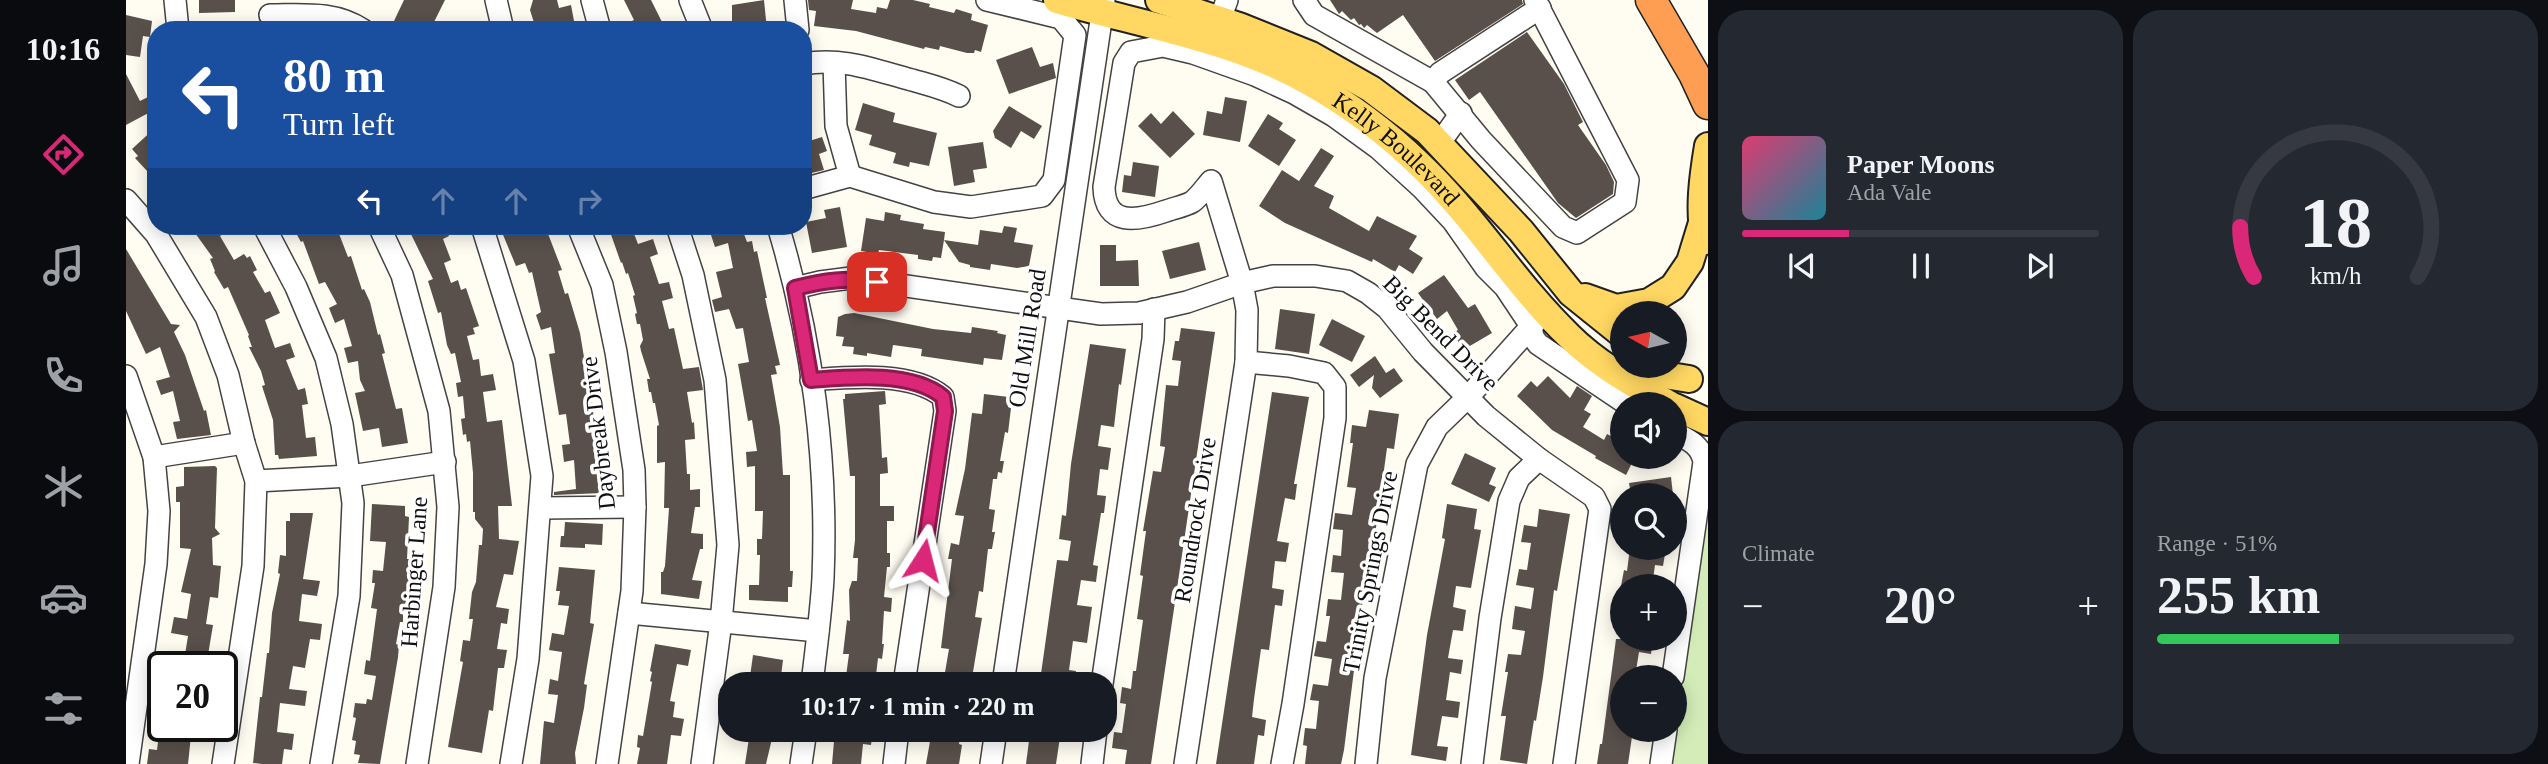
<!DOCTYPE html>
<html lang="en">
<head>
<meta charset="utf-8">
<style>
  body { margin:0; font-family:Georgia,serif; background:#242831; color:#f1f3f6; height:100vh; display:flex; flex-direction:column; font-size:26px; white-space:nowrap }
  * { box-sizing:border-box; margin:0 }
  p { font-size:23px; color:#9ea1a6 }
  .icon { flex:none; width:38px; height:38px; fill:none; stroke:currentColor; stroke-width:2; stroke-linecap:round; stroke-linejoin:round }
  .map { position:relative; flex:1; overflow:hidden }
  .details { display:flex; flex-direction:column; gap:10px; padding:10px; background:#0d0f14; width:840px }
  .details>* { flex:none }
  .hud { position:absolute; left:21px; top:21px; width:665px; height:214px; border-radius:28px; box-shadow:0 4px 18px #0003; background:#1a4fa0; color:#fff; overflow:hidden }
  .needle { width:46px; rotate:278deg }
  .controls { position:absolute; left:1484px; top:301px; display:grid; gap:14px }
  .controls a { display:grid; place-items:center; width:77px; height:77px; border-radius:50%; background:#171b24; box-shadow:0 4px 18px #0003; font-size:35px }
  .speed { position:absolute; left:21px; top:651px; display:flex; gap:14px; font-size:35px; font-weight:700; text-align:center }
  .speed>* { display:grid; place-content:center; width:91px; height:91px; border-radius:50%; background:#171b24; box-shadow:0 4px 18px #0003; line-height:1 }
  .speed .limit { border:4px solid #111; border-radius:10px; background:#fff; color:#111 }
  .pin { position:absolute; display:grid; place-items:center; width:60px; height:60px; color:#fff; margin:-30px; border-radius:14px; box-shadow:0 4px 10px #0006 }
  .me { position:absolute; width:77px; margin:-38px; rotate:9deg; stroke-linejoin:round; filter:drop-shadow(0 0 5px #0008) }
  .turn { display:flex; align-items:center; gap:24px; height:147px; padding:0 21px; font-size:32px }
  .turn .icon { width:91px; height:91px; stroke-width:2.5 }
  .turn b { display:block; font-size:49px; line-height:60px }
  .lanes { display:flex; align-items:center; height:66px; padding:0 21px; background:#0003; justify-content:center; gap:35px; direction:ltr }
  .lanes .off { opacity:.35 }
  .big { font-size:52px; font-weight:700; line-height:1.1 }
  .details .tile { flex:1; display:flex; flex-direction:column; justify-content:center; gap:10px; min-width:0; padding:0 24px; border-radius:28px; background:#242831 }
  .details .dial { align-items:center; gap:0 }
  .dial svg { height:182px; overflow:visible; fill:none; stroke:#363941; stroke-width:7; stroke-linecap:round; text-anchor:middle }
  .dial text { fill:#f1f3f6; stroke:none }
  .song { display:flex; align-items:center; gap:21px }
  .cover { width:84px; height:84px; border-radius:10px; background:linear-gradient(135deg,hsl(340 70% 55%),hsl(190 70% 35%)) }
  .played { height:7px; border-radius:4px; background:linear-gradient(90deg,#db2777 30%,#363941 30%) }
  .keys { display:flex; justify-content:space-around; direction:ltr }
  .heat { display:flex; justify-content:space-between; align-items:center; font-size:38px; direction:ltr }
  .charge { height:10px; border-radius:5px; background:linear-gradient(90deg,#34c759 51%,#363941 0) }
  .details .tiles { flex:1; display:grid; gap:10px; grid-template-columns:repeat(2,1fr) }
  .trip { position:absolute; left:592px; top:672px; width:399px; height:70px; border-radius:28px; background:#171b24; box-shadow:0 4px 18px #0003; font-weight:700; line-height:70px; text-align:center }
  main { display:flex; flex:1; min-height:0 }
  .tab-bar { display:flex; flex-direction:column; width:126px; justify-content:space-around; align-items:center; background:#090b0e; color:#9ea1a6 }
  .tab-bar .icon { width:49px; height:49px }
  .tab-bar .current { color:#db2777 }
  .tab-bar b { font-size:32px; color:#f1f3f6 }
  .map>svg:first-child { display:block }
</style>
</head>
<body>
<main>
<nav class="tab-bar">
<b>10:16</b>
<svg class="icon current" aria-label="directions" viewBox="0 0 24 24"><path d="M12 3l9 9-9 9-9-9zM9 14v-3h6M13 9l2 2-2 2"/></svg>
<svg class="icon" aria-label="music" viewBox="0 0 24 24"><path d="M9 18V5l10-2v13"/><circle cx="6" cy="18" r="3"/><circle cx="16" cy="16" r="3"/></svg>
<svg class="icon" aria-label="phone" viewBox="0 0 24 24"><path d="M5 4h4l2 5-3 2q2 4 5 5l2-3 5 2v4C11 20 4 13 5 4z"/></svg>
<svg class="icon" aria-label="climate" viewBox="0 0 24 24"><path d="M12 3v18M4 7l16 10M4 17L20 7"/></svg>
<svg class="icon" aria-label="car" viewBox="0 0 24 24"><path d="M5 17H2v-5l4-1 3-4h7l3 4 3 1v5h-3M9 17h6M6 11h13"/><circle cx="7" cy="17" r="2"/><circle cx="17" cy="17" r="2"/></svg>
<svg class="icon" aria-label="filters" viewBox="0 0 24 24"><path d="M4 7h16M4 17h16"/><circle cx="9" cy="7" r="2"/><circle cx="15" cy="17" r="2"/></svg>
</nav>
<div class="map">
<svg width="1582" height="764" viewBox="0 0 1582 764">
  <rect width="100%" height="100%" fill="#fffcf2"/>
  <polygon fill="#d4edb8" points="1582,455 1582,764 1536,764 1549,730 1549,677"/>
  <g fill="#59504b">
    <polygon points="73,0 109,0 109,12 73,13"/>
    <polygon points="278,0 319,0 304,30 287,30 268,21"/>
    <polygon points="407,0 431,0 433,8 445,5 448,21 410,29 404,10"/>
    <polygon points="498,0 525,0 538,26 536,27 537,30 487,30 508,20"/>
    <polygon points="638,0 641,30 606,30 606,5"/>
    <polygon points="682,0 727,0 725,9 750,13 751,7 761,9 764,0 787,0 804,4 803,7 828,13 830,9 846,14 845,20 862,25 855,52 849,50 848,53 841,53 814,46 813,50 799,47 798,49 730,31 688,26 690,11 683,10"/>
    <polygon points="1204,0 1396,0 1397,4 1309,61 1277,15 1251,33 1241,25 1238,28 1235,24 1233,25 1228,18 1225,20 1216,11 1213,14"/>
    <polygon points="0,15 26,21 24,37 17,36 14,57 0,55"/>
    <polygon points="1401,32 1438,84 1457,122 1452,125 1480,165 1488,182 1487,194 1450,218 1432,203 1354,92 1343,100 1329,80"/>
    <polygon points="906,47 914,67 927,63 930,78 883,94 870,60"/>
    <polygon points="0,74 14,101 22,97 28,110 0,125"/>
    <polygon points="1099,97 1121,101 1114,142 1077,135 1081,111 1096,114"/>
    <polygon points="737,103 769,113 767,122 811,133 803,166 784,162 783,167 767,163 770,153 743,145 746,135 729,130"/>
    <polygon points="883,106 916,126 908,139 895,131 885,148 869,138 867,131"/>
    <polygon points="1047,111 1069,134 1044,158 1012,126 1025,113 1035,124"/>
    <polygon points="1142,114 1157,123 1153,129 1170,140 1153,166 1122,146"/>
    <polygon points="30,127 30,166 22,172 9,158 12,156 6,149"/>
    <polygon points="696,137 701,151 693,154 698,170 677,175 677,143"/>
    <polygon points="857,142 861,168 847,170 849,182 828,186 822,147"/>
    <polygon points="1195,148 1208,156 1188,186 1208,196 1203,208 1243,231 1251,216 1291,236 1283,249 1297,258 1287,274 1273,265 1269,272 1247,259 1246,262 1159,223 1133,206 1156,170 1173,181"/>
    <polygon points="1007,162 1033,166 1029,197 996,192 998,175 1005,176"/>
    <polygon points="714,207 721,247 686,253 680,222 700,218 698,210"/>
    <polygon points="759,212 775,215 774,220 798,224 797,229 819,232 818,240 852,245 854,230 876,233 878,226 891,228 888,242 907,245 903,266 891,268 865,264 864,270 844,267 844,265 833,262 818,240 815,258 807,257 806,261 792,259 792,255 753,250 752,254 735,251 740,218 758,221"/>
    <polygon points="64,226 108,226 94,236 108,260 118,254 121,258 124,256 131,270 127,272 139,293 144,291 154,313 139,320 149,348 164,343 169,357 160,360 172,390 179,388 182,404 176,405 180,438 189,437 191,456 153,459 152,455 149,455 147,420 136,386 139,385 135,371 123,347 126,347 122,336 123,335 102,287 98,289 88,272 89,271 84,259 87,258"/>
    <polygon points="166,226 210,226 222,257 225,256 236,290 238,289 244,302 252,335 254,334 259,353 256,354 270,409 276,408 282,443 256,447 253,428 237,431 229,393 239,391 234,380 232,361 222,363 218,348 226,346 218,319 209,323 203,308 211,304 199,282 193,284 177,241 175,242"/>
    <polygon points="281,226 319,226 323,236 317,239 325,260 318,263 325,283 332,280 335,290 340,288 353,326 347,328 349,334 341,336 347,360 353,359 355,376 367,374 370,390 357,392 361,422 376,420 386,506 372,506 373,539 393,541 387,575 378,574 370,607 383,609 381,624 375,623 371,649 381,650 378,668 372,668 367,711 363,710 356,753 322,747 337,662 334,661 337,640 344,641 347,619 343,619 346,592 350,582 353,545 356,545 357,529 349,519 349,512 347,512 347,473 344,441 341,442 340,434 337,435 335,419 339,418 337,396 332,397 330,383 335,382 329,353 325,354 321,345 315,312 312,313 302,281 307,279"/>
    <polygon points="385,226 419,226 436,270 432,271 439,294 442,293 454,333 470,430 473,479 476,479 477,493 428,495 428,492 450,489 448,460 438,462 436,445 444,444 440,414 433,415 423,354 429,353 425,327 415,330 410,315 415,312 406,272 403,273 399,263 390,266 375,230"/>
    <polygon points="482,226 505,226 512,244 527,239 532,254 524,257 533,284 543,282 547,298 536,301 543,329 548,328 557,369 573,367 577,390 561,392 566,423 568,422 569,439 559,440 561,474 564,474 564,490 574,489 574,507 569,507 565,533 577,534 577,549 574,549 566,580 576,581 573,599 535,594 535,572 537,572 539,566 543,508 538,508 539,462 531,463 531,426 533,425 529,403 527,403 525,392 523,392 521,379 524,379 515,351 514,346 517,340 514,324 511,324 509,314 511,313 507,296 509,295 502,273 500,274 496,262 495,263"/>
    <polygon points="582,226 615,226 621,242 626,241 628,252 631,251 641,298 639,298 654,365 649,366 651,374 645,375 654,427 657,475 664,475 664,571 667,571 666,587 662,587 662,602 623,600 623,585 633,585 634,555 631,555 631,539 636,539 637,511 629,511 629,466 621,467 620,452 631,451 626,420 622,421 612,364 623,362 617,328 610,329 603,309 589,312 586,300 596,297 590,272 607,268 602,243 589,247"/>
    <polygon points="1073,242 1080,270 1044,279 1036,251"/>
    <polygon points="974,245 990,245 990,261 1012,260 1013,286 974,286"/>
    <polygon points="0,249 45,324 54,325 48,332 59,355 78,411 80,410 85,435 51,439 47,422 54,421 47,391 35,395 30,381 44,377 34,347 20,354 0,311"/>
    <polygon points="1318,275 1342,308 1349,304 1366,333 1337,350 1327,333 1332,330 1321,311 1311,319 1292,293"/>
    <polygon points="1154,309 1189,314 1183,354 1149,349"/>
    <polygon points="728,313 807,329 845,333 846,327 872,331 871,333 880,335 876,360 858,358 857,365 795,356 796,349 767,345 765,357 741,353 741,356 727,354 728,347 716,346 718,337 710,336 712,317 719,314"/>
    <polygon points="1206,319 1239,336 1226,362 1193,345"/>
    <polygon points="1055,328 1089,332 1025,764 999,764 1001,750 986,748 988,732 996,733 1000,704 994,703 996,687 1005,689 1007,671 1010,671 1017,620 1011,619 1017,576 1014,575 1020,531 1017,531 1027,471 1035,472 1039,447 1034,446 1040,385 1052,386 1055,361 1046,360 1049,341 1053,341"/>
    <polygon points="964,344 1000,349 995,385 993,384 988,427 975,425 972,446 985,448 982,470 974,469 971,495 980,496 978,513 975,513 967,565 972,566 970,582 955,580 951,605 966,607 961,643 947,641 943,670 950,671 948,684 935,684 914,681 931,560 942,561 945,541 933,539 936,515 940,516 945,464"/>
    <polygon points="1249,356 1260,373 1268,368 1277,381 1254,398 1246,388 1248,375 1233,387 1224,375"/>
    <polygon points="1422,376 1444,398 1451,386 1466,396 1458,410 1465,414 1457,427 1478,440 1481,434 1496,442 1496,457 1509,457 1500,475 1469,458 1470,456 1426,430 1391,396 1405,381 1411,387"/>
    <polygon points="759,391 760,404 753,405 756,458 761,457 762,473 754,474 754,506 768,506 768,521 761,521 761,553 764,553 764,567 761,567 758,597 766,598 765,612 758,611 756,644 758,644 756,659 752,658 749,684 719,684 723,654 717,654 721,620 724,621 723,590 726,581 731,581 732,558 727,558 729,540 729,476 724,476 717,399 719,399 719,394"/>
    <polygon points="1146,392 1183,397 1168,484 1171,484 1169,500 1159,498 1151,541 1163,543 1160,562 1149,561 1146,588 1158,590 1156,606 1149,605 1143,650 1135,649 1128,699 1126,717 1140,720 1138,736 1132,735 1128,764 1090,764"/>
    <polygon points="858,394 883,397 882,407 885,408 882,433 879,432 874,461 878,461 876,473 872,472 871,479 867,479 863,509 869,510 866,532 869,532 866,549 862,549 857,592 853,591 849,617 856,618 845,684 817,684 823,649 815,648 826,559 822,559 825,543 833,545 838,516 829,515 839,469 846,413 856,414"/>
    <polygon points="1243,410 1273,414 1268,449 1261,448 1249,535 1245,534 1218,750 1215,764 1179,764 1181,746 1177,745 1179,728 1190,729 1193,701 1184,700 1187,684 1202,686 1206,659 1188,656 1191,641 1200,642 1204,616 1200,616 1202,599 1215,600 1218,573 1205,572 1207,555 1215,556 1217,530 1207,529 1209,513 1226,515 1230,488 1221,487 1227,443 1224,443 1226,425 1240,427"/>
    <polygon points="1339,453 1370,468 1363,484 1370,487 1363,502 1325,484"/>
    <polygon points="89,466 91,468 89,528 94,534 86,538 87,565 95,566 92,598 84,597 80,624 87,625 80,667 57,667 62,636 45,633 48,617 61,619 65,594 55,592 65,549 54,548 54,502 50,502 50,487 58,486 58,467"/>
    <polygon points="1545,477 1547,495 1505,495 1503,483"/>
    <polygon points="246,504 279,506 279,516 283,517 281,559 285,559 284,564 287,564 279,610 277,610 277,622 274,622 270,644 273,645 272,657 254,764 232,763 234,755 228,754 230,741 226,740 230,718 227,717 229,703 240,704 241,699 246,700 250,676 238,674 240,660 244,661 251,609 245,608 249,583 246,583 247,570 257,571 260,542 244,541"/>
    <polygon points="1321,504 1351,509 1348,529 1355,530 1345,588 1330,586 1327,607 1340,610 1337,631 1327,630 1322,658 1337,660 1335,674 1324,672 1320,700 1334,702 1332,718 1316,716 1311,746 1322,747 1320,761 1285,755 1301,635 1319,539 1316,538"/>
    <polygon points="1413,509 1444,514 1431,591 1428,590 1417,677 1410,721 1408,720 1401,764 1374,760 1380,716 1375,716 1382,672 1379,672 1382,654 1395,655 1399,631 1386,629 1389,606 1405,609 1408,588 1390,585 1393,569 1401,570 1405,543 1395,542 1398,525 1411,527"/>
    <polygon points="164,513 187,513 177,579 194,581 191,596 176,594 173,621 196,624 194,640 184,639 179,668 167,666 163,689 181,691 179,706 154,703 151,732 168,734 166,750 158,749 156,764 136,764 127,763 134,697 136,697 141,653 143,653 146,613 154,574 152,573 154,555 160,556 160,521 164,521"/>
    <polygon points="439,522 477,524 476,545 459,544 459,548 434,547 435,536 438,536"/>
    <polygon points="1504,548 1540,548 1537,566 1529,565 1526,586 1495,586 1498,570 1501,571"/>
    <polygon points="433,567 469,570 464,623 468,624 458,684 461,685 458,708 449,753 450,764 414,764 418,721 428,723 432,695 422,694 424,679 432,681 436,652 423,650 426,633 438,635 443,606 432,605 434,591 430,591"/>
    <polygon points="1490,639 1527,639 1525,654 1513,652 1509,677 1496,677 1496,730 1507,730 1502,764 1471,764 1474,744 1476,744"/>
    <polygon points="529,644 565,650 562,666 551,664 544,701 549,702 547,717 558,719 555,736 545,735 541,764 511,764 514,748 511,747 512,735 517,736 526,682 524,681 526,672 524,671"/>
    <polygon points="627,655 657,660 654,684 623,684"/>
    <polygon points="34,726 66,726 62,764 21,764 23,749 31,750"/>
    <polygon points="615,730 648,730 640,764 619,764 623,738 614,736"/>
    <polygon points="709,730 747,730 745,745 737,744 735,764 706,764"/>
    <polygon points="806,730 835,730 833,744 836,745 833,764 800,764"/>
    <polygon points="904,733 934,737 930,764 900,764"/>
  </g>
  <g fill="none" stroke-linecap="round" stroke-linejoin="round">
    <g stroke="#434343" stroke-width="24">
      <g id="minor">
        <polyline points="49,0 52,30"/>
        <polyline points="370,0 377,30"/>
        <polyline points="466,0 474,30"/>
        <polyline points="564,0 576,30"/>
        <polyline points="669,0 672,30"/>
        <polyline points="1178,0 1188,15 1307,82 1355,140 1437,227 1451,233 1499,202 1502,180 1409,0"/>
        <path d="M144,15C177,15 209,11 237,30"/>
        <polyline points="1094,19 1101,0"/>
        <polyline points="708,63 710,126 724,176"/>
        <path d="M677,64C718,57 748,70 786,80C803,85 817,88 833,96"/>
        <polyline points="1307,82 1314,73 1414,8"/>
        <polyline points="1313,144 1335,113"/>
        <polyline points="677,189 724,176 808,202 845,207 916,196 928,180 949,35 935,18 861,0"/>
        <polyline points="0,200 30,234 80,317 102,375 118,443 130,481 127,566 97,764"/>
        <polyline points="138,226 170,287 200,358 216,424 227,503 223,596 195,764"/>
        <polyline points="253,226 276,275 313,411 322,507 318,587 291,764"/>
        <polyline points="356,226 398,361 416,476 402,659 385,764"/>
        <polyline points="452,226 476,285 490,352 508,470 509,507 506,591 481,764"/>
        <polyline points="551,226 567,275 589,380 602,545 595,622 576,764"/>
        <path d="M652,226C686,338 702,461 697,578C695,614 690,649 686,684"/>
        <polyline points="669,288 694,282 725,278 975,314 1013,313 1061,302 1116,283 1147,276 1189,276 1221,281 1242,293 1261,308 1297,352 1360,416 1413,459 1468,497 1474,509 1438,764"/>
        <polyline points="1120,362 1163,366 1198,373 1209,387 1209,418 1167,704 1156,764"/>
        <polyline points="0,376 28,457 33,511 30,564 2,764"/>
        <path d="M685,380C724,377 786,371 817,397L819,411L778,684"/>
        <polyline points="28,457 118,443"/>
        <polyline points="130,481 224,476 319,462"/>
        <polyline points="414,508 509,507"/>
        <polyline points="503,613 692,631"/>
        <path d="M1547,677L1578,462C1575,445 1563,440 1549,433"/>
        <polyline points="877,684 978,0"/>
        <polyline points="976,684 1027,339 1028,309"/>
        <polyline points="675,764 680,730"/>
        <polyline points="768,764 772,730"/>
        <polyline points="865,764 870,730"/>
        <polyline points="966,764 970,730"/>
        <path d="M1059,764L1120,362L1121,310L1116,283L1085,181C1079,188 1073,197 1066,202C1059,206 1048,208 1040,211C1011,221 979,227 978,187L998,63L1005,52L1037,46L1067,53L1129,75L1168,93L1208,116L1252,148L1297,189L1327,221L1360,268L1379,287L1405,326L1407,337L1412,344L1501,404"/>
        <polyline points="1240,764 1249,678 1291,464 1311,427 1343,396 1411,320"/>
        <polyline points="1346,764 1364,618 1383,501 1393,478 1413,459"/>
        <polyline points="1535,764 1540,730"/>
      </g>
    </g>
    <g stroke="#212121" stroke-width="30">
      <g id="major">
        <path id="s1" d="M931,0C1012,24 1110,40 1183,82C1222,104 1261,133 1293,164C1349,217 1388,283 1443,336C1472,365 1508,384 1543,404"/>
        <polyline points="1033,0 1113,26 1185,55 1245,89 1301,131 1395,231 1445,293 1496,334"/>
        <path d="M1579,241C1572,211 1577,176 1582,146"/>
        <polyline points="1459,297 1490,308 1523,302 1547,287 1564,262 1575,226"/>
        <polyline points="1511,366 1532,374 1563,379"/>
        <polyline points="1549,407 1582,422"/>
      </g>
    </g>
    <g stroke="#212121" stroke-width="33">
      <polyline id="highway" points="1525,0 1568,74 1582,104"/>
    </g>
    <use href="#minor" stroke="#fff" stroke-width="21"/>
    <use href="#major" stroke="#ffd762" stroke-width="26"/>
    <use href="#highway" stroke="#fe9e52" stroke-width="30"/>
  </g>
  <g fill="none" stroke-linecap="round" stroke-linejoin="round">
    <g stroke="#8e194d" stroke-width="18">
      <path id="route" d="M751,282C722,277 697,281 669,288L685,380C724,377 786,371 817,397L819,411L797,560"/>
    </g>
    <use href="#route" stroke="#db2777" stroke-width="12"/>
  </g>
  <g text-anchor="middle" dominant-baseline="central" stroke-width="7" stroke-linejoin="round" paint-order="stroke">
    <g font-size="24" fill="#101010" stroke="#fff">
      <text stroke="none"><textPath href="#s1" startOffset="376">Kelly Boulevard</textPath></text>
      <text transform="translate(1315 333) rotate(45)">Big Bend Drive</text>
      <text transform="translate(901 338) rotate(-81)">Old Mill Road</text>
      <text transform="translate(472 433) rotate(-97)">Daybreak Drive</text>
      <text transform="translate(1069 520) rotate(-81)">Roundrock Drive</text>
      <text transform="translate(288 572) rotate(-86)">Harbinger Lane</text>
      <text transform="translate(1244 572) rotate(-79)">Trinity Springs Drive</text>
    </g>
  </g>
</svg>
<div class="controls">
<a><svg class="needle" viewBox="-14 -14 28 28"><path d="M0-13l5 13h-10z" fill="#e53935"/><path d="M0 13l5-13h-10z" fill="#9ea1a6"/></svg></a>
<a><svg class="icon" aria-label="sound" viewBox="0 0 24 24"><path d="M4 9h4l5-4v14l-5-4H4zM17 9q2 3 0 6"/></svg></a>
<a><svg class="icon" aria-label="search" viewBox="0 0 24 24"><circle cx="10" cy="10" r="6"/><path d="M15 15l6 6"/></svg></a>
<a>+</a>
<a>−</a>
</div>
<div class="speed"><div class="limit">20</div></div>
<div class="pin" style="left:751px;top:282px;background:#d93025"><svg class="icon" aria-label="arrive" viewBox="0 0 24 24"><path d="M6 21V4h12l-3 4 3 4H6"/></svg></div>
<svg class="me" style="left:797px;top:560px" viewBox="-20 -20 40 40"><path d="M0-17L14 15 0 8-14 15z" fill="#db2777" stroke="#fff" stroke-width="4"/></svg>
<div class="trip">10:17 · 1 min · 220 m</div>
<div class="hud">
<div class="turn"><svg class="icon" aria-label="left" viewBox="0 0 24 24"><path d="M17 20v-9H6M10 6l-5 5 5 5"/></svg><div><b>80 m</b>Turn left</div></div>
<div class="lanes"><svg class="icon" aria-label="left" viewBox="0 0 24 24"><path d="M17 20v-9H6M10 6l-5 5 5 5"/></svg><svg class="icon off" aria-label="ahead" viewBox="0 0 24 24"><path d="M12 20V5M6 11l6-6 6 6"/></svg><svg class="icon off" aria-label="ahead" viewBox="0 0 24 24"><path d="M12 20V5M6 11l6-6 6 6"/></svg><svg class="icon off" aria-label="right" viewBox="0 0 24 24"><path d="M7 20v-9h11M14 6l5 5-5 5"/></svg></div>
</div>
</div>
<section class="details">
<div class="tiles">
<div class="tile">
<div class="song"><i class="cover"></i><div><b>Paper Moons</b><p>Ada Vale</p></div></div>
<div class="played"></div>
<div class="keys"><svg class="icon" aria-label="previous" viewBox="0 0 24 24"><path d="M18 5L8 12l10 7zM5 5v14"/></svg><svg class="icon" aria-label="pause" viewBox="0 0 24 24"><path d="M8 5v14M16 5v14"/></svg><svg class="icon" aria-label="next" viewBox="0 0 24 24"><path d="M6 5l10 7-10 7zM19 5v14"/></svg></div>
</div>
<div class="tile dial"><svg viewBox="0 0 100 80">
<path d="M14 69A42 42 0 1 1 86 69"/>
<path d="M14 69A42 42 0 0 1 8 47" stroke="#db2777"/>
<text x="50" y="56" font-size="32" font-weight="700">18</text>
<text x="50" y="72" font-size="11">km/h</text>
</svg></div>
<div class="tile"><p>Climate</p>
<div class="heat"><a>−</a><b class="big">20°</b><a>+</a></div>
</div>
<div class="tile"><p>Range · 51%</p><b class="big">255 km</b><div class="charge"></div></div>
</div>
</section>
</main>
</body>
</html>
